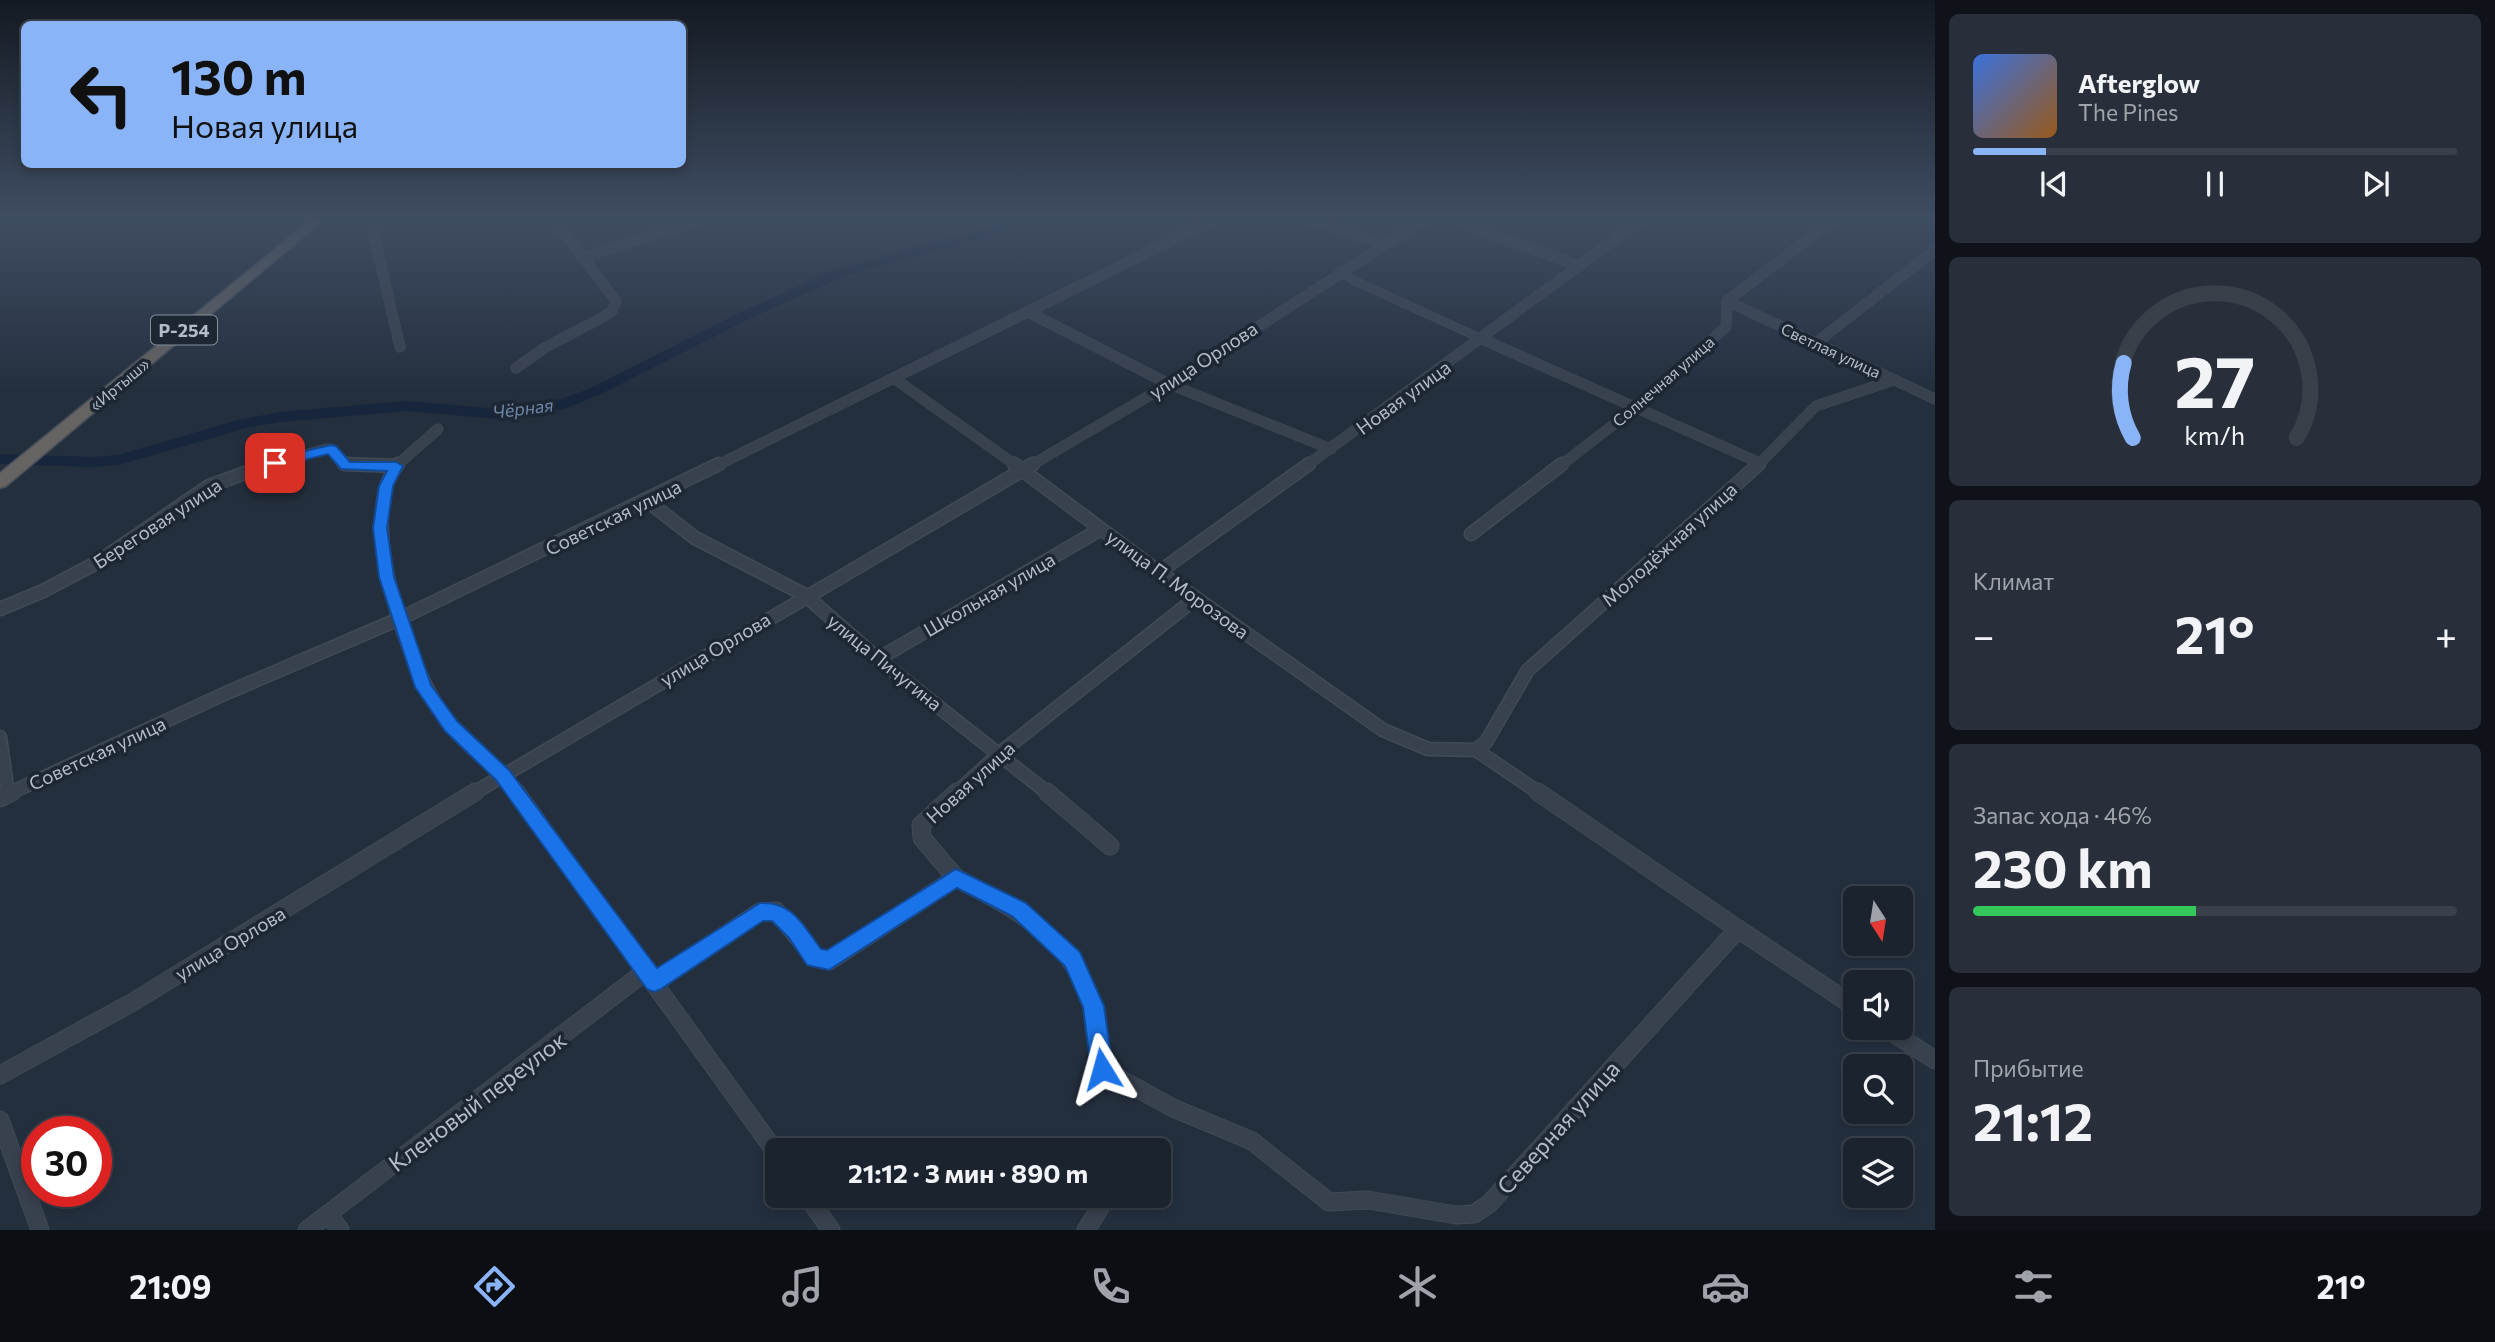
<!DOCTYPE html>
<html lang="ru">
<head>
<meta charset="utf-8">
<style>
  body { margin:0; font-family:Commissioner,sans-serif; background:#282f3a; color:#f1f3f6; height:100vh; display:flex; flex-direction:column; font-size:26px; white-space:nowrap }
  * { box-sizing:border-box; margin:0 }
  p { font-size:23px; color:#a0a4aa }
  .icon { flex:none; width:38px; height:38px; fill:none; stroke:currentColor; stroke-width:2; stroke-linecap:round; stroke-linejoin:round }
  .map { position:relative; flex:1; overflow:hidden }
  .drawer { display:flex; flex-direction:column; gap:14px; padding:14px; background:#0f1319; width:560px }
  .drawer>* { flex:none }
  .top-card { position:absolute; left:21px; top:21px; width:665px; height:147px; border-radius:10px; box-shadow:0 4px 10px #0003,0 0 0 2px #39404a; background:#8ab4f8; color:#111; overflow:hidden }
  .needle { width:46px; rotate:168deg }
  .tools { position:absolute; left:1843px; top:886px; display:grid; gap:14px }
  .tools a { display:grid; place-items:center; width:70px; height:70px; border-radius:10px; background:#1b232e; box-shadow:0 4px 10px #0003,0 0 0 2px #39404a; font-size:35px }
  .speed { position:absolute; left:21px; top:1116px; display:flex; gap:14px; font-size:35px; font-weight:700; text-align:center }
  .speed>* { display:grid; place-content:center; width:91px; height:91px; border-radius:50%; background:#1b232e; box-shadow:0 4px 10px #0003,0 0 0 2px #39404a; line-height:1 }
  .speed .limit { border:10px solid #d22; background:#fff; color:#111 }
  .pin { position:absolute; display:grid; place-items:center; width:60px; height:60px; color:#fff; margin:-30px; border-radius:14px; box-shadow:0 4px 10px #0006 }
  .me { position:absolute; width:77px; margin:-38px; rotate:352deg; stroke-linejoin:round; filter:drop-shadow(0 0 5px #0008) }
  .turn { display:flex; align-items:center; gap:24px; height:147px; padding:0 35px; font-size:32px }
  .turn .icon { width:91px; height:91px; stroke-width:2.5 }
  .turn b { display:block; font-size:49px; line-height:60px }
  .big { font-size:52px; font-weight:700; line-height:1.1 }
  .drawer .widget { flex:1; display:flex; flex-direction:column; justify-content:center; gap:10px; min-width:0; padding:0 24px; border-radius:10px; background:#282f3a }
  .drawer .dial { align-items:center; gap:0 }
  .dial svg { height:182px; overflow:visible; fill:none; stroke:#39404a; stroke-width:7; stroke-linecap:round; text-anchor:middle }
  .dial text { fill:#f1f3f6; stroke:none }
  .song { display:flex; align-items:center; gap:21px }
  .cover { width:84px; height:84px; border-radius:10px; background:linear-gradient(135deg,hsl(220 70% 55%),hsl(30 70% 35%)) }
  .played { height:7px; border-radius:4px; background:linear-gradient(90deg,#8ab4f8 15%,#39404a 15%) }
  .keys { display:flex; justify-content:space-around; direction:ltr }
  .heat { display:flex; justify-content:space-between; align-items:center; font-size:38px; direction:ltr }
  .charge { height:10px; border-radius:5px; background:linear-gradient(90deg,#34c759 46%,#39404a 0) }
  .trip { position:absolute; left:765px; top:1138px; width:406px; height:70px; border-radius:10px; background:#1b232e; box-shadow:0 4px 10px #0003,0 0 0 2px #39404a; font-weight:700; line-height:70px; text-align:center }
  .dock { display:flex; height:112px; justify-content:space-around; align-items:center; background:#0b0e12; color:#a0a4aa }
  .dock .icon { width:49px; height:49px }
  .dock .selected { color:#8ab4f8 }
  .dock b { font-size:32px; color:#f1f3f6 }
  main { display:flex; flex:1; min-height:0 }
  .map>svg:first-child { display:block }
</style>
</head>
<body>
<main>
<div class="map">
<svg width="1935" height="1230" viewBox="0 0 1935 1230">
  <rect width="100%" height="100%" fill="#242f3e"/>
  <g fill="none" stroke-linecap="round" stroke-linejoin="round">
    <polygon fill="#17263c" fill-rule="evenodd" points="1004,218 1019,218 991,236 844,276 753,317 599,395 566,408 526,417 498,419 406,411 280,422 246,428 119,465 94,467 0,464 0,454 94,457 118,455 238,420 280,412 406,401 498,409 526,407 561,399 589,389 743,311 834,270 981,230"/>
    <g stroke="#414a57" stroke-width="9">
      <g id="pedestrian">
        <polyline points="1303,218 1382,244"/>
        <polyline points="1340,271 1355,281 1482,339"/>
      </g>
    </g>
    <g stroke="#414a57" stroke-width="11">
      <g id="minor-far2">
        <polyline points="370,218 400,347"/>
        <polyline points="1456,218 1484,232 1580,266"/>
        <polyline points="582,258 703,218"/>
        <polyline points="1727,301 1935,399"/>
        <polyline points="1030,313 1169,384 1331,449"/>
        <polyline points="1482,339 1760,463"/>
        <polyline points="1817,342 1935,250"/>
        <polyline points="516,368 546,347 605,316 612,311 616,301 553,218"/>
        <polyline points="895,379 1017,466"/>
        <polyline points="265,466 326,449 331,449 346,466"/>
        <polyline points="396,466 438,429"/>
        <polyline points="716,466 1217,218"/>
        <polyline points="1030,466 1169,384 1427,218"/>
        <polyline points="1306,466 1644,218"/>
        <polyline points="1560,466 1635,408 1726,327 1727,301 1836,218"/>
        <polyline points="1757,466 1816,406 1894,380"/>
      </g>
    </g>
    <g stroke="#414a57" stroke-width="15">
      <g id="minor-far1">
        <polyline points="344,464 396,466"/>
        <path d="M398,464C353,519 411,676 450,725C470,750 498,768 517,794"/>
        <polyline points="1014,464 1159,572 1383,730 1428,749 1476,750"/>
        <polyline points="646,500 695,538 805,595 878,659 1049,794"/>
        <polyline points="1471,534 1562,464"/>
        <polyline points="1159,572 1309,464"/>
        <polyline points="0,609 43,591 98,562 209,486 270,464"/>
        <polyline points="878,659 1101,529"/>
        <polyline points="0,737 8,794"/>
        <polyline points="1476,750 1486,742 1528,670 1759,464"/>
        <polyline points="1476,750 1541,794"/>
        <polyline points="8,794 224,694 399,619 719,464"/>
        <polyline points="472,794 1033,464"/>
        <polyline points="955,794 1000,753 1196,598"/>
      </g>
    </g>
    <g stroke="#414a57" stroke-width="19">
      <g id="minor">
        <polyline points="516,792 777,1154"/>
        <polyline points="1047,792 1110,846"/>
        <polyline points="0,798 12,792"/>
        <path d="M956,878C1015,908 1072,938 1093,1005C1100,1026 1099,1048 1102,1069L1173,1108L1252,1141L1329,1202L1368,1200L1456,1215L1474,1214L1489,1204L1738,929L1538,792"/>
        <polyline points="1738,929 1855,1007"/>
        <polyline points="654,982 760,912 776,911 815,958 829,961 956,878 922,838 921,825 957,792"/>
        <polyline points="1884,1027 1935,1060"/>
        <polyline points="0,1075 133,1002 475,792"/>
        <polyline points="0,1120 40,1230"/>
        <polyline points="806,1195 831,1230"/>
        <polyline points="328,1214 340,1230"/>
        <polyline points="307,1230 646,971"/>
        <polyline points="1086,1230 1108,1195"/>
      </g>
    </g>
    <g stroke="#434c59" stroke-width="3">
      <polygon id="trunk" points="313,218 326,218 6,486 0,488 0,473"/>
    </g>
    <use href="#pedestrian" stroke="#38414e" stroke-width="7"/>
    <use href="#minor-far2" stroke="#38414e" stroke-width="10"/>
    <use href="#minor-far1" stroke="#38414e" stroke-width="12"/>
    <use href="#minor" stroke="#38414e" stroke-width="17"/>
    <use href="#trunk" fill="#656462" fill-rule="evenodd"/>
  </g>
  <linearGradient id="sky" x2="0" y2="1"><stop stop-color="#141a22"/><stop offset="0.56" stop-color="#3f4d63"/><stop offset="1" stop-color="#3f4d63" stop-opacity="0"/></linearGradient>
  <rect width="1935" height="390" fill="url(#sky)"/>
  <path fill="#1a73e8" stroke="#114b97" stroke-width="2" d="M331,445L336,446L350,462H396L403,466L393,486L387,528L394,577L431,685L457,721L509,770L657,968L760,903C792,901 803,925 821,949L827,950L956,869L1026,903L1080,952L1104,1006L1113,1069L1110,1077L1102,1081L1094,1077L1091,1069L1083,1007L1065,966L1012,916L957,888L829,970L807,965L789,938L772,921H763L661,989L654,992L647,989L496,780L445,731L415,687L379,577L373,528L379,486L387,471L341,469L328,454L275,467L268,463L270,459Z"/>
  <g text-anchor="middle" dominant-baseline="central" stroke-width="7" stroke-linejoin="round" paint-order="stroke">
    <g font-size="16" fill="#b4bcc9" stroke="#1d2633">
      <text transform="translate(1831 350) rotate(25)">Светлая улица</text>
      <text transform="translate(1663 381) rotate(-41)">Солнечная улица</text>
      <text transform="translate(119 384) rotate(-40)">«Иртыш»</text>
    </g>
    <rect fill="#1d2633" stroke="#878f9c" stroke-width="2" x="151" y="315.5" width="66" height="29" rx="5"/>
    <g font-size="18" font-weight="bold" fill="#b4bcc9">
      <text x="184" y="330">Р-254</text>
    </g>
    <g font-size="18" font-style="italic" fill="#6d86a8" stroke="#1d2633">
      <text transform="translate(523 408) rotate(-7)">Чёрная</text>
    </g>
    <g font-size="19" fill="#b4bcc9" stroke="#1d2633">
      <text transform="translate(1203 360) rotate(-33)">улица Орлова</text>
      <text transform="translate(1403 397) rotate(-36)">Новая улица</text>
      <text transform="translate(613 517) rotate(-26)">Советская улица</text>
      <text transform="translate(157 523) rotate(-33)">Береговая улица</text>
      <text transform="translate(1669 544) rotate(-42)">Молодёжная улица</text>
      <text transform="translate(1178 584) rotate(36)">улица П. Морозова</text>
      <text transform="translate(989 594) rotate(-30)">Школьная улица</text>
      <text transform="translate(715 649) rotate(-31)">улица Орлова</text>
      <text transform="translate(885 662) rotate(39)">улица Пичугина</text>
      <text transform="translate(97 753) rotate(-25)">Советская улица</text>
      <text transform="translate(970 782) rotate(-42)">Новая улица</text>
      <text transform="translate(230 943) rotate(-31)">улица Орлова</text>
    </g>
    <g font-size="23" fill="#b4bcc9" stroke="#1d2633">
      <text transform="translate(477 1101) rotate(-37)">Кленовый переулок</text>
      <text transform="translate(1558 1127) rotate(-48)">Северная улица</text>
    </g>
  </g>
</svg>
<div class="tools">
<a><svg class="needle" viewBox="-14 -14 28 28"><path d="M0-13l5 13h-10z" fill="#e53935"/><path d="M0 13l5-13h-10z" fill="#a0a4aa"/></svg></a>
<a><svg class="icon" aria-label="sound" viewBox="0 0 24 24"><path d="M4 9h4l5-4v14l-5-4H4zM17 9q2 3 0 6"/></svg></a>
<a><svg class="icon" aria-label="search" viewBox="0 0 24 24"><circle cx="10" cy="10" r="6"/><path d="M15 15l6 6"/></svg></a>
<a><svg class="icon" aria-label="layers" viewBox="0 0 24 24"><path d="M12 4l9 5-9 5-9-5zM3 14l9 5 9-5"/></svg></a>
</div>
<div class="speed"><div class="limit">30</div></div>
<div class="pin" style="left:275px;top:463px;background:#d93025"><svg class="icon" aria-label="arrive" viewBox="0 0 24 24"><path d="M6 21V4h12l-3 4 3 4H6"/></svg></div>
<svg class="me" style="left:1102px;top:1069px" viewBox="-20 -20 40 40"><path d="M0-17L14 15 0 8-14 15z" fill="#1a73e8" stroke="#fff" stroke-width="4"/></svg>
<div class="trip">21:12 · 3 мин · 890 m</div>
<div class="top-card">
<div class="turn"><svg class="icon" aria-label="left" viewBox="0 0 24 24"><path d="M17 20v-9H6M10 6l-5 5 5 5"/></svg><div><b>130 m</b>Новая улица</div></div>
</div>
</div>
<section class="drawer">
<div class="widget">
<div class="song"><i class="cover"></i><div><b>Afterglow</b><p>The Pines</p></div></div>
<div class="played"></div>
<div class="keys"><svg class="icon" aria-label="previous" viewBox="0 0 24 24"><path d="M18 5L8 12l10 7zM5 5v14"/></svg><svg class="icon" aria-label="pause" viewBox="0 0 24 24"><path d="M8 5v14M16 5v14"/></svg><svg class="icon" aria-label="next" viewBox="0 0 24 24"><path d="M6 5l10 7-10 7zM19 5v14"/></svg></div>
</div>
<div class="widget dial"><svg viewBox="0 0 100 80">
<path d="M14 69A42 42 0 1 1 86 69"/>
<path d="M14 69A42 42 0 0 1 10 36" stroke="#8ab4f8"/>
<text x="50" y="56" font-size="32" font-weight="700">27</text>
<text x="50" y="72" font-size="11">km/h</text>
</svg></div>
<div class="widget"><p>Климат</p>
<div class="heat"><a>−</a><b class="big">21°</b><a>+</a></div>
</div>
<div class="widget"><p>Запас хода · 46%</p><b class="big">230 km</b><div class="charge"></div></div>
<div class="widget"><p>Прибытие</p><b class="big">21:12</b></div>
</section>
</main>
<nav class="dock">
<b>21:09</b>
<svg class="icon selected" aria-label="directions" viewBox="0 0 24 24"><path d="M12 3l9 9-9 9-9-9zM9 14v-3h6M13 9l2 2-2 2"/></svg>
<svg class="icon" aria-label="music" viewBox="0 0 24 24"><path d="M9 18V5l10-2v13"/><circle cx="6" cy="18" r="3"/><circle cx="16" cy="16" r="3"/></svg>
<svg class="icon" aria-label="phone" viewBox="0 0 24 24"><path d="M5 4h4l2 5-3 2q2 4 5 5l2-3 5 2v4C11 20 4 13 5 4z"/></svg>
<svg class="icon" aria-label="climate" viewBox="0 0 24 24"><path d="M12 3v18M4 7l16 10M4 17L20 7"/></svg>
<svg class="icon" aria-label="car" viewBox="0 0 24 24"><path d="M5 17H2v-5l4-1 3-4h7l3 4 3 1v5h-3M9 17h6M6 11h13"/><circle cx="7" cy="17" r="2"/><circle cx="17" cy="17" r="2"/></svg>
<svg class="icon" aria-label="filters" viewBox="0 0 24 24"><path d="M4 7h16M4 17h16"/><circle cx="9" cy="7" r="2"/><circle cx="15" cy="17" r="2"/></svg>
<b>21°</b>
</nav>
</body>
</html>
